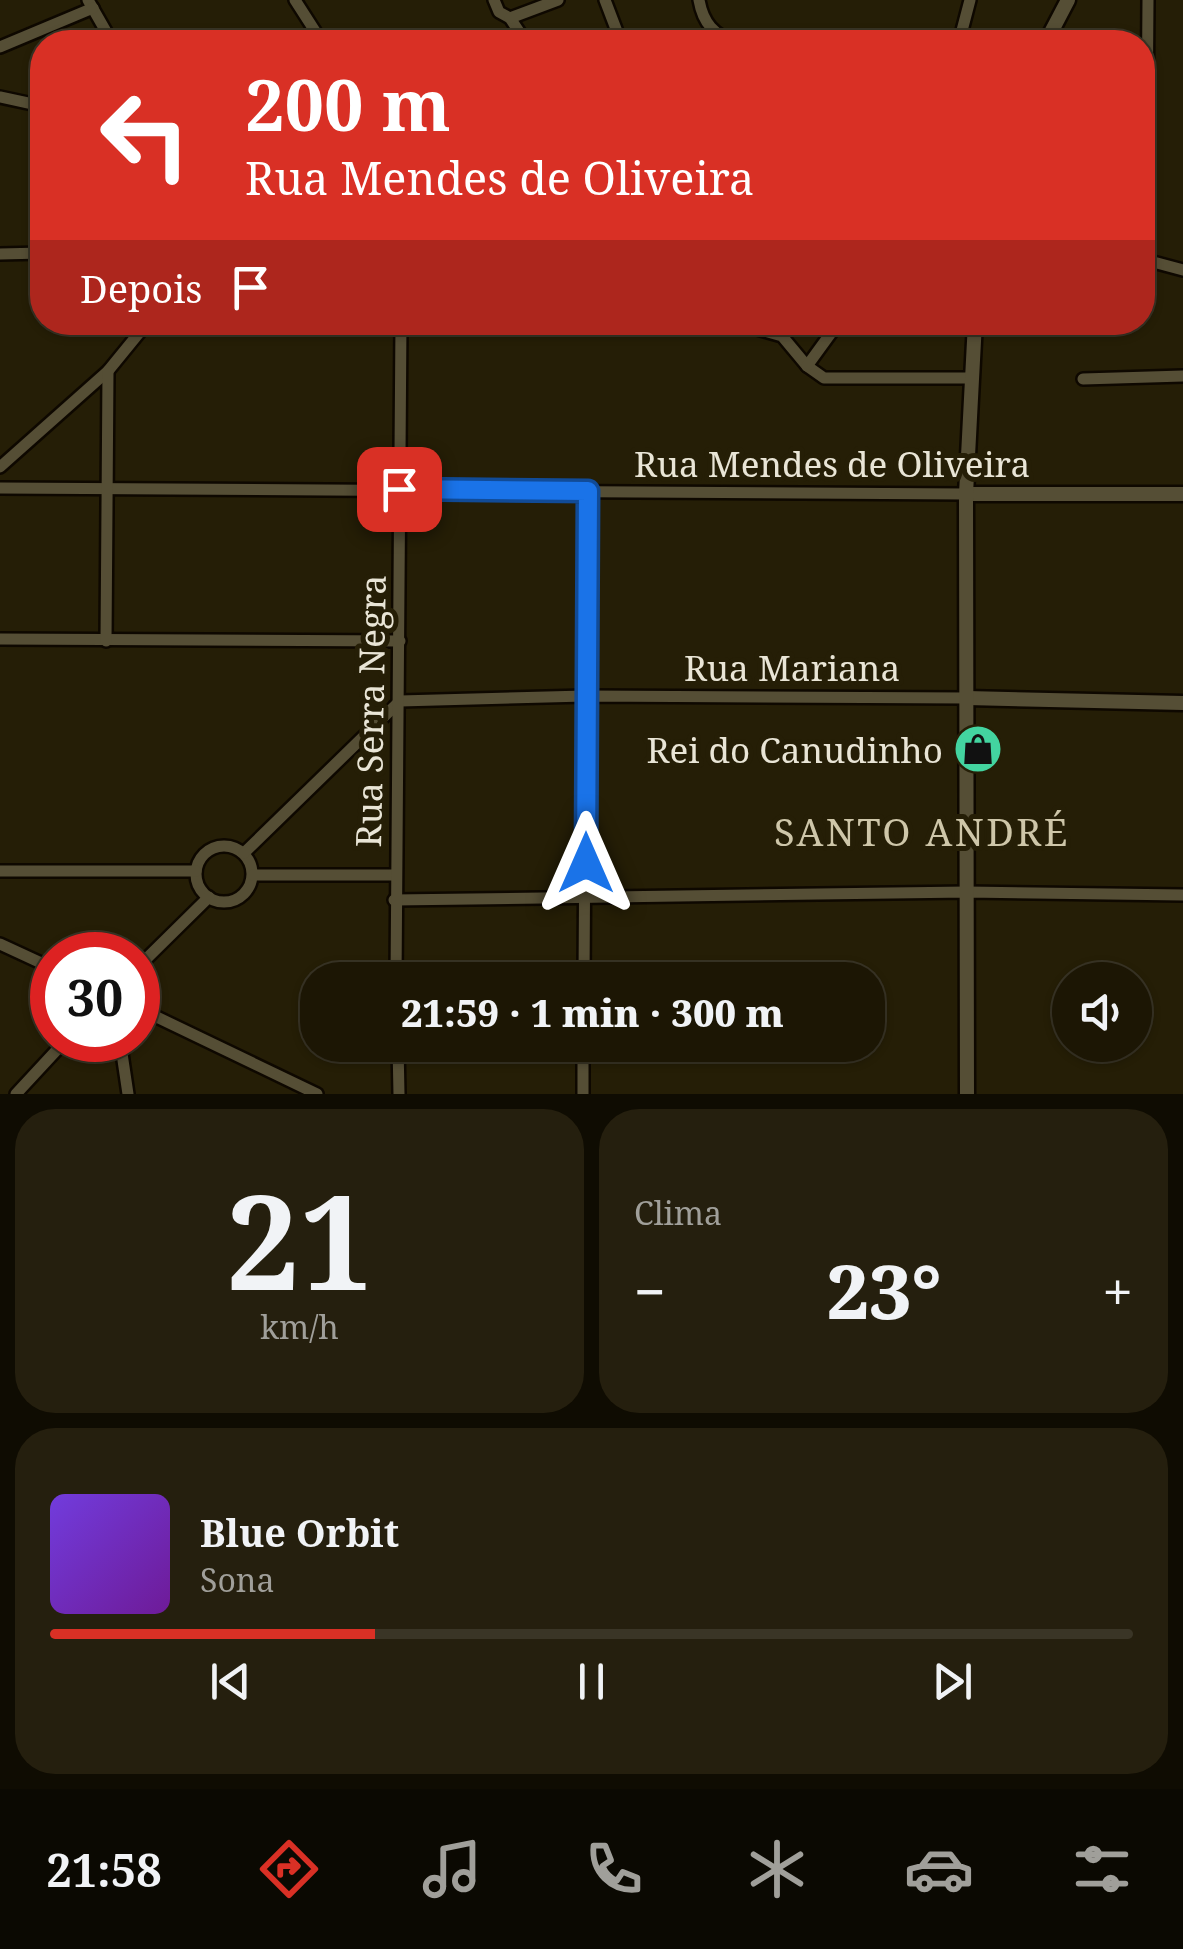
<!DOCTYPE html>
<html lang="pt">
<head>
<meta charset="utf-8">
<style>
  body { margin:0; font-family:"Noto Serif",serif; background:#251f0e; color:#f1f3f6; height:100vh; display:flex; flex-direction:column; font-size:38px; white-space:nowrap }
  * { box-sizing:border-box; margin:0 }
  p { font-size:32px; color:#a09f9a }
  .icon { flex:none; width:55px; height:55px; fill:none; stroke:currentColor; stroke-width:2; stroke-linecap:round; stroke-linejoin:round }
  .map { position:relative; height:1094px; overflow:hidden }
  .drawer { display:flex; flex-direction:column; gap:15px; padding:15px; background:#0f0c02; flex:1 }
  .drawer>* { flex:none }
  .guide { position:absolute; left:30px; top:30px; width:1125px; height:305px; border-radius:40px; box-shadow:0 2px 8px #0004,0 0 0 2px #3a3526; background:#d93025; color:#fff; overflow:hidden }
  .fabs { position:absolute; left:1052px; top:962px; display:grid; gap:20px }
  .fabs a { display:grid; place-items:center; width:100px; height:100px; border-radius:50%; background:#1c1604; box-shadow:0 2px 8px #0004,0 0 0 2px #3a3526; font-size:50px }
  .speed { position:absolute; left:30px; top:932px; display:flex; gap:20px; font-size:50px; font-weight:700; text-align:center }
  .speed>* { display:grid; place-content:center; width:130px; height:130px; border-radius:50%; background:#1c1604; box-shadow:0 2px 8px #0004,0 0 0 2px #3a3526; line-height:1 }
  .speed .limit { border:15px solid #d22; background:#fff; color:#111 }
  .pin { position:absolute; display:grid; place-items:center; width:85px; height:85px; color:#fff; margin:-42px; border-radius:20px; box-shadow:0 5px 15px #0006 }
  .me { position:absolute; width:110px; margin:-55px; rotate:0deg; stroke-linejoin:round; filter:drop-shadow(0 0 8px #0008) }
  .turn { display:flex; align-items:center; gap:35px; height:210px; padding:0 50px; font-size:45px }
  .turn .icon { width:130px; height:130px; stroke-width:2.5 }
  .turn b { display:block; font-size:70px; line-height:85px }
  .then { display:flex; align-items:center; height:95px; padding:0 50px; background:#0003; gap:20px; font-size:38px }
  .big { font-size:75px; font-weight:800; line-height:1.1 }
  .drawer .widget { flex:1; display:flex; flex-direction:column; justify-content:center; gap:15px; min-width:0; padding:0 35px; border-radius:40px; background:#251f0e }
  .drawer .dial { align-items:center; gap:0 }
  .dial b { font-size:130px; line-height:1 }
  .song { display:flex; align-items:center; gap:30px }
  .cover { width:120px; height:120px; border-radius:15px; background:linear-gradient(135deg,hsl(260 70% 55%),hsl(280 70% 35%)) }
  .played { height:10px; border-radius:5px; background:linear-gradient(90deg,#d93025 30%,#3a3526 30%) }
  .keys { display:flex; justify-content:space-around; direction:ltr }
  .heat { display:flex; justify-content:space-between; align-items:center; font-size:55px; direction:ltr }
  .drawer .tiles { flex:1; display:grid; gap:15px; grid-template-columns:1fr 1fr }
  .widget:last-child { grid-column:span 2 }
  .trip { position:absolute; left:300px; top:962px; width:585px; height:100px; border-radius:40px; background:#1c1604; box-shadow:0 2px 8px #0004,0 0 0 2px #3a3526; font-weight:800; line-height:100px; text-align:center }
  .tabs { display:flex; height:160px; justify-content:space-around; align-items:center; background:#0b0902; color:#a09f9a }
  .tabs .icon { width:70px; height:70px }
  .tabs .selected { color:#d93025 }
  .tabs b { font-size:45px; color:#f1f3f6 }
  .map>svg:first-child { display:block }
</style>
</head>
<body>
<div class="map">
<svg width="1183" height="1094" viewBox="0 0 1183 1094">
  <rect width="100%" height="100%" fill="#251e06"/>
  <g fill="none" stroke-linecap="round" stroke-linejoin="round">
    <g stroke="#0e0800" stroke-width="16">
      <g id="minor">
        <polyline points="88,0 112,42"/>
        <polyline points="295,0 322,42"/>
        <polyline points="494,0 499,12 510,18 526,42"/>
        <polyline points="605,0 621,42"/>
        <path d="M699,0C703,23 714,35 735,42"/>
        <polyline points="510,18 558,0"/>
        <polyline points="959,42 970,0"/>
        <polyline points="0,47 93,8"/>
        <polyline points="0,97 42,106"/>
        <polyline points="0,254 42,253"/>
        <polyline points="1142,259 1183,270"/>
        <polyline points="1146,260 1148,0"/>
        <polyline points="732,322 782,336 807,366 824,378 972,378"/>
        <polyline points="807,366 839,322"/>
        <polyline points="1083,379 1183,376"/>
        <polyline points="0,467 108,371 148,322"/>
        <polyline points="0,488 966,494"/>
        <polyline points="0,639 400,641"/>
        <polyline points="106,641 108,371"/>
        <circle cx="224" cy="874" r="28"/>
        <polyline points="244,853 400,701 585,696 967,698"/>
        <polyline points="0,871 196,871"/>
        <polyline points="253,875 395,875"/>
        <polyline points="394,900 967,892 1183,895"/>
        <polyline points="0,944 52,968"/>
        <polyline points="138,967 209,897"/>
        <polyline points="396,980 401,322"/>
        <polyline points="584,980 587,491"/>
        <polyline points="138,1008 317,1094"/>
        <polyline points="120,1040 128,1094"/>
        <polyline points="398,1045 399,1094"/>
        <polyline points="16,1094 66,1040"/>
        <polyline points="583,1094 583,1045"/>
      </g>
    </g>
    <g stroke="#0e0800" stroke-width="19">
      <g id="tertiary">
        <polyline points="1046,42 1068,0"/>
        <polyline points="966,494 1183,494"/>
        <polyline points="967,698 1183,703"/>
        <polyline points="967,1094 966,494 975,322"/>
      </g>
    </g>
    <use href="#minor" stroke="#554e35" stroke-width="11"/>
    <use href="#tertiary" stroke="#554e35" stroke-width="14"/>
  </g>
  <g fill="none" stroke-linecap="round" stroke-linejoin="round">
    <g stroke="#114b97" stroke-width="25">
      <polyline id="route" points="399,489 588,491 586,863"/>
    </g>
    <use href="#route" stroke="#1a73e8" stroke-width="18"/>
  </g>
  <defs>
    <g id="shop-disc" transform="scale(2.5)"><circle r="9.5" fill="#43d4a0" stroke="#251e06"/><path d="M-5-2.5h2.3a2.7 3.5 0 0 1 5.4 0H5L5.5 6h-11ZM-1.5-2.5h3a1.5 2.3 0 0 0-3 0Z" fill="#111"/></g>
  </defs>
  <g fill-rule="evenodd">
    <use href="#shop-disc" x="978" y="749"/>
  </g>
  <g text-anchor="middle" dominant-baseline="central" stroke-width="10" stroke-linejoin="round" paint-order="stroke">
    <g font-size="35" fill="#e9e5d6" stroke="#251e06">
      <text x="832" y="463">Rua Mendes de Oliveira</text>
      <text x="792" y="667">Rua Mariana</text>
      <text transform="translate(370 711) rotate(-89)">Rua Serra Negra</text>
    </g>
    <g font-size="35" fill="#e9e5d6" stroke="#251e06" text-anchor="end">
      <text x="943" y="749">Rei do Canudinho</text>
    </g>
    <g font-size="38" letter-spacing="2.5" fill="#cec6a9" stroke="#251e06">
      <text x="922" y="831">SANTO ANDRÉ</text>
    </g>
  </g>
</svg>
<div class="fabs">
<a><svg class="icon" aria-label="sound" viewBox="0 0 24 24"><path d="M4 9h4l5-4v14l-5-4H4zM17 9q2 3 0 6"/></svg></a>
</div>
<div class="speed"><div class="limit">30</div></div>
<div class="pin" style="left:399px;top:489px;background:#d93025"><svg class="icon" aria-label="arrive" viewBox="0 0 24 24"><path d="M6 21V4h12l-3 4 3 4H6"/></svg></div>
<svg class="me" style="left:586px;top:863px" viewBox="-20 -20 40 40"><path d="M0-17L14 15 0 8-14 15z" fill="#1a73e8" stroke="#fff" stroke-width="4"/></svg>
<div class="trip">21:59 · 1 min · 300 m</div>
<div class="guide">
<div class="turn"><svg class="icon" aria-label="left" viewBox="0 0 24 24"><path d="M17 20v-9H6M10 6l-5 5 5 5"/></svg><div><b>200 m</b>Rua Mendes de Oliveira</div></div>
<div class="then">Depois<svg class="icon" aria-label="arrive" viewBox="0 0 24 24"><path d="M6 21V4h12l-3 4 3 4H6"/></svg></div>
</div>
</div>
<section class="drawer">
<div class="tiles">
<div class="widget dial"><b>21</b><p>km/h</p></div>
<div class="widget"><p>Clima</p>
<div class="heat"><a>−</a><b class="big">23°</b><a>+</a></div>
</div>
<div class="widget">
<div class="song"><i class="cover"></i><div><b>Blue Orbit</b><p>Sona</p></div></div>
<div class="played"></div>
<div class="keys"><svg class="icon" aria-label="previous" viewBox="0 0 24 24"><path d="M18 5L8 12l10 7zM5 5v14"/></svg><svg class="icon" aria-label="pause" viewBox="0 0 24 24"><path d="M8 5v14M16 5v14"/></svg><svg class="icon" aria-label="next" viewBox="0 0 24 24"><path d="M6 5l10 7-10 7zM19 5v14"/></svg></div>
</div>
</div>
</section>
<nav class="tabs">
<b>21:58</b>
<svg class="icon selected" aria-label="directions" viewBox="0 0 24 24"><path d="M12 3l9 9-9 9-9-9zM9 14v-3h6M13 9l2 2-2 2"/></svg>
<svg class="icon" aria-label="music" viewBox="0 0 24 24"><path d="M9 18V5l10-2v13"/><circle cx="6" cy="18" r="3"/><circle cx="16" cy="16" r="3"/></svg>
<svg class="icon" aria-label="phone" viewBox="0 0 24 24"><path d="M5 4h4l2 5-3 2q2 4 5 5l2-3 5 2v4C11 20 4 13 5 4z"/></svg>
<svg class="icon" aria-label="climate" viewBox="0 0 24 24"><path d="M12 3v18M4 7l16 10M4 17L20 7"/></svg>
<svg class="icon" aria-label="car" viewBox="0 0 24 24"><path d="M5 17H2v-5l4-1 3-4h7l3 4 3 1v5h-3M9 17h6M6 11h13"/><circle cx="7" cy="17" r="2"/><circle cx="17" cy="17" r="2"/></svg>
<svg class="icon" aria-label="filters" viewBox="0 0 24 24"><path d="M4 7h16M4 17h16"/><circle cx="9" cy="7" r="2"/><circle cx="15" cy="17" r="2"/></svg>
</nav>
</body>
</html>
